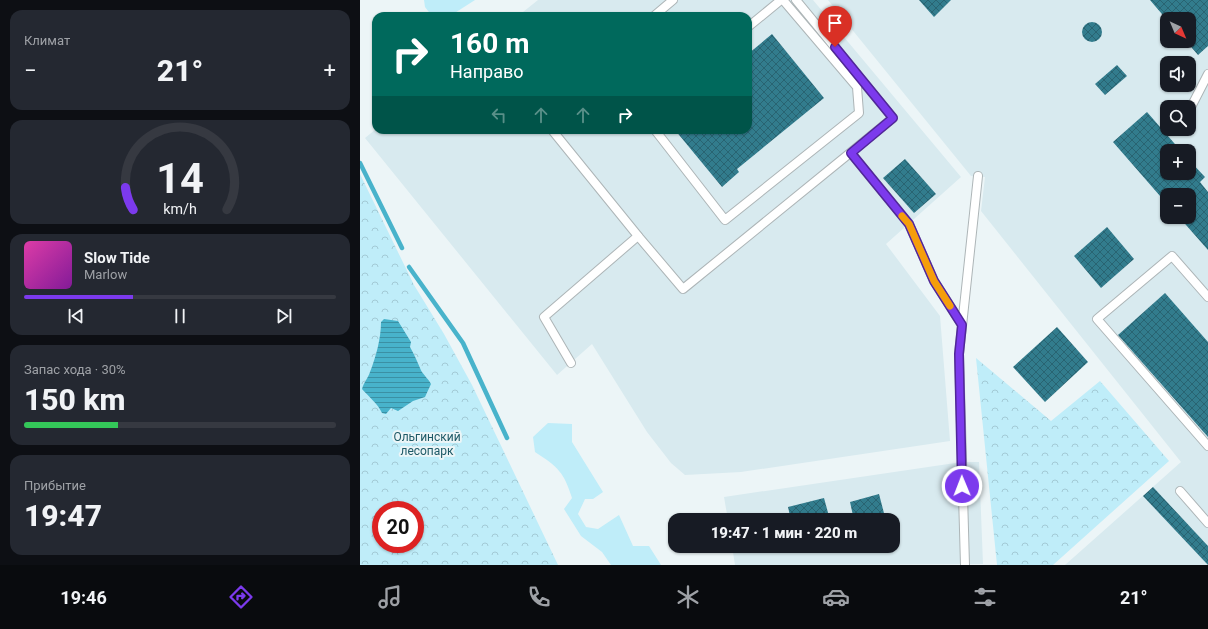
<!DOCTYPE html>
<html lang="ru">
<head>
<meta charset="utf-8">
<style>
  body { margin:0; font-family:Roboto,sans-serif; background:#242831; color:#f1f3f6; height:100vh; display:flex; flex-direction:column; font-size:15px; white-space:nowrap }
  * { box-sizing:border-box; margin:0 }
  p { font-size:13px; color:#9ea1a6 }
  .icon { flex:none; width:22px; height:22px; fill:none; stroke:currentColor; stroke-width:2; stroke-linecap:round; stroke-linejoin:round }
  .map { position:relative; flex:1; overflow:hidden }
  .panel { display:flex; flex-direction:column; gap:10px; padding:10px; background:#0d0f14; width:360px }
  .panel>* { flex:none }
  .guide { position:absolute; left:12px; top:12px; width:380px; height:122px; border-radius:12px; box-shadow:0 1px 3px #0004; background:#00695c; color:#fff; overflow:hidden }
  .needle { width:26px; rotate:136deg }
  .controls { position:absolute; left:800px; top:12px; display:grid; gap:8px }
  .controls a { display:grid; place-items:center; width:36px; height:36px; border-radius:8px; background:#171b24; box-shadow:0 1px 3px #0004; font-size:20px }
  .speed { position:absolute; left:12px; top:501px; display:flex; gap:8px; font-size:20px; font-weight:700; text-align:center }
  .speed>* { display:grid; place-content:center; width:52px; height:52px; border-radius:50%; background:#171b24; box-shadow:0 1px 3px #0004; line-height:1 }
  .speed .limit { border:6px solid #d22; background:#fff; color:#111 }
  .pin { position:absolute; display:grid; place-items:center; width:34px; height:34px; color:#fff; margin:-41px -17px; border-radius:50% 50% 50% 0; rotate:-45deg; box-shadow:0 0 4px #0007 }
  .pin .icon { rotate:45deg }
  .me { position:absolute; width:44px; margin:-22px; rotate:359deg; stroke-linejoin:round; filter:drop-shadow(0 0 3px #0008) }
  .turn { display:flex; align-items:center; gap:14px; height:84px; padding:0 12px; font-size:18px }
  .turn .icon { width:52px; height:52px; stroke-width:2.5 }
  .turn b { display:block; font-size:28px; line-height:34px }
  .lanes { display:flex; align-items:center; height:38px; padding:0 12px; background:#0003; justify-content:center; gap:20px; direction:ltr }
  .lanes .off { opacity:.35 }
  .big { font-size:30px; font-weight:800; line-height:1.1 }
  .panel .card { flex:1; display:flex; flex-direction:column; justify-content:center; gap:6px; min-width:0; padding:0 14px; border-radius:12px; background:#242831 }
  .panel .dial { align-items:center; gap:0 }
  .dial svg { height:104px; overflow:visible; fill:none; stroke:#363941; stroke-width:7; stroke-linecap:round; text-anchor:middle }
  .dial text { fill:#f1f3f6; stroke:none }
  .song { display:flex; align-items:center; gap:12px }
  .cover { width:48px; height:48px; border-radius:6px; background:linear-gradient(135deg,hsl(320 70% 55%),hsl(290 70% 35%)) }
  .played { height:4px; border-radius:2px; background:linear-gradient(90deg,#7c3aed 35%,#363941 35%) }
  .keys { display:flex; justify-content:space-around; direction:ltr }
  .heat { display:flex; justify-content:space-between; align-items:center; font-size:22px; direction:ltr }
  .charge { height:6px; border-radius:3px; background:linear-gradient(90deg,#34c759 30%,#363941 0) }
  .trip { position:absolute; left:308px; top:513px; width:232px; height:40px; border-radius:12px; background:#171b24; box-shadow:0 1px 3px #0004; font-weight:800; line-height:40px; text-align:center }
  .tabs { display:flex; height:64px; justify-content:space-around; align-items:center; background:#090b0e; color:#9ea1a6 }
  .tabs .icon { width:28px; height:28px }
  .tabs .selected { color:#7c3aed }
  .tabs b { font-size:18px; color:#f1f3f6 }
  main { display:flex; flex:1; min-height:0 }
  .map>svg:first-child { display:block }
</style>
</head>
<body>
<main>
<section class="panel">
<div class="card"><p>Климат</p>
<div class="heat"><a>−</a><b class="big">21°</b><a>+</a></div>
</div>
<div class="card dial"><svg viewBox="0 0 100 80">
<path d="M14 69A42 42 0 1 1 86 69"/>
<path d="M14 69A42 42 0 0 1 8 52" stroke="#7c3aed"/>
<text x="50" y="56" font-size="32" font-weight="700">14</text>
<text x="50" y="72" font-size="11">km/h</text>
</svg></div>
<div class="card">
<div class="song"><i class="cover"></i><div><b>Slow Tide</b><p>Marlow</p></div></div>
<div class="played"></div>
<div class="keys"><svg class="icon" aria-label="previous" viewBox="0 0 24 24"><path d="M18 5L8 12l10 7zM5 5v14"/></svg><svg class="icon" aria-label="pause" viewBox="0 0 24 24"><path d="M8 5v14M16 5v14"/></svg><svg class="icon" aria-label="next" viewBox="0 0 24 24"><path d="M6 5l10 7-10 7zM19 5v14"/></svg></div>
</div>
<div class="card"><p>Запас хода · 30%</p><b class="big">150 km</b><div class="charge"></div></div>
<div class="card"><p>Прибытие</p><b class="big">19:47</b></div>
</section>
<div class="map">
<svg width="848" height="565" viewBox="0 0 848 565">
  <defs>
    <pattern id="forest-crowns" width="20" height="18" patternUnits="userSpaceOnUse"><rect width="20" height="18" fill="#bfedf9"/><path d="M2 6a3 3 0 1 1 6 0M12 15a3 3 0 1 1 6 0" fill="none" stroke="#a3cad5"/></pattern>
    <pattern id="water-rules" width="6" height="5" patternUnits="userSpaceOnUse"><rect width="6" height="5" fill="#48b3cb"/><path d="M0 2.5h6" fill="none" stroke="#3b90a4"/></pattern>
    <pattern id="building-cross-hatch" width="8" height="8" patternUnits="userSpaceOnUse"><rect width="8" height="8" fill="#327c8d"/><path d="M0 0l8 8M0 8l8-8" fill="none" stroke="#296472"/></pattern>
  </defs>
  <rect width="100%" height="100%" fill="#ecf5f7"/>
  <g fill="#d8eaef" fill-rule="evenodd">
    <polygon points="178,0 453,0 601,177 526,244 580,316 590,441 381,472 325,475 311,463 287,432 232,344 197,375 5,138 16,129 388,130 388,16 158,16"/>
    <path d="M468,0H848V565H705L821,462L621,211L625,177L611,176ZM807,19H829V41H807ZM807,63H829V85H807ZM807,107H829V129H807ZM807,151H829V173H807ZM807,195H829V217H807Z"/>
    <polygon points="602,462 619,462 623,564 375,565 372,546 533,546 533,520 368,520 364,497"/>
  </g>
  <g fill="#bfedf9">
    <polygon points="64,0 115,0 90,16 72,16 65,7"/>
    <path d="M188,423L212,424V442L243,492L233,499H225L218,514L226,527L238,529L259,515L273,546H289L301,565H251L242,552L221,536L204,509L212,498C204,472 198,467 175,452L173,437Z"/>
  </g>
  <g fill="url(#forest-crowns)" fill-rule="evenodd">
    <path d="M0,174L54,285L84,334L112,385L198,565H0ZM21,510H55V544H21Z"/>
    <polygon points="616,358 691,421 740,381 809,461 693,565 637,565"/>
  </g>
  <path fill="url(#water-rules)" d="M24,319L38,321L51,342L50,347C54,354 57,361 60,368C62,374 68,378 71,384L65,397L53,401L38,411L31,408L26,414L22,413C18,404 9,397 2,389C4,382 8,378 10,372C16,357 21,338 21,322Z"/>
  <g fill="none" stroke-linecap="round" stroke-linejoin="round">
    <g stroke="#48b3cb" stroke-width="4.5">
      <polyline points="0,163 42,248"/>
      <polyline points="49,267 103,343 147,438"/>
    </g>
  </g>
  <g fill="url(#building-cross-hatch)">
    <polygon points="559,0 591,0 574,17"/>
    <polygon points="790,0 848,0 848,46 838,55 826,41 829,41 829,19 807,20"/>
    <circle cx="732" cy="32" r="10"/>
    <polygon points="412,34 464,98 377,169 379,172 362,187 315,130 388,130 388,54"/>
    <polygon points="757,65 767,76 745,95 735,84"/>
    <polygon points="787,112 821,151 807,151 807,173 829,173 829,160 845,177 840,182 848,192 848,250 819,217 829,217 829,195 807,195 807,204 753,142"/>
    <polygon points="545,159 576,194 554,213 523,178"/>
    <polygon points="747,227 774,259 741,288 714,256"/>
    <polygon points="805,293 848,342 848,437 758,335"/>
    <polygon points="697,327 728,362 685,402 653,367"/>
    <polygon points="793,487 848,546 848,565 783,496"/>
    <polygon points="519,494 525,517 511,520 494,520 490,502"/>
    <polygon points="464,498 470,520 431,520 428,507"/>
  </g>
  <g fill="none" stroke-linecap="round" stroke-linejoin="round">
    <g stroke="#adb5b7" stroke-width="10">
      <g id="lane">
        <polyline points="294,16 313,0"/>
        <polyline points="388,27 421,0"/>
        <polyline points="829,111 848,74"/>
        <polyline points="192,130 278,236 323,289 533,118 436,0"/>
        <polyline points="295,130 365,220 499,113 497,87 423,0"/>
        <polyline points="491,153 549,224 574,281 602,325"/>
        <polyline points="848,297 812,256 737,319 848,446"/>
        <polyline points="211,363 184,317 278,236"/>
        <polyline points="820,491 848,523"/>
        <polyline points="605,565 599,354 618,176"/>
      </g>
    </g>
    <use href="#lane" stroke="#fff" stroke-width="8"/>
  </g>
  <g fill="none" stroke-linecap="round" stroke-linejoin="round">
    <g stroke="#51269a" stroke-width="10">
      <polyline id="route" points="475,47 533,118 491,153 549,224 574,281 602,325 599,354 602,486"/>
    </g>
    <use href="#route" stroke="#7c3aed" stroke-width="7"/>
    <polyline stroke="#f59e0b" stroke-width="7" points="542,216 549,224 574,281 590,306"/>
  </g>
  <g text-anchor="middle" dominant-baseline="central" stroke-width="4" stroke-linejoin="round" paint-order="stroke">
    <g font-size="12" fill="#1d5966" stroke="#ecf5f7">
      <text x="67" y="437">Ольгинский<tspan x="67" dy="14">лесопарк</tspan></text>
    </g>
  </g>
</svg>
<div class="controls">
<a><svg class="needle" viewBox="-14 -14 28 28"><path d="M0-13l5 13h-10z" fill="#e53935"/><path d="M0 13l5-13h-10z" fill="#9ea1a6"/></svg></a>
<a><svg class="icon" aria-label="sound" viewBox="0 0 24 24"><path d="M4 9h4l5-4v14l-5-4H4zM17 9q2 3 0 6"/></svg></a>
<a><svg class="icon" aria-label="search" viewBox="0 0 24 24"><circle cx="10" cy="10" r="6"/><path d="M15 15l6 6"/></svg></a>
<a>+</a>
<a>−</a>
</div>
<div class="speed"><div class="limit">20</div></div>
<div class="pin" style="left:475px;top:47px;background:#d93025"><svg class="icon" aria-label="arrive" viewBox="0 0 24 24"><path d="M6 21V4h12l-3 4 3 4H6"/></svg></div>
<svg class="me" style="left:602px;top:486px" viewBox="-20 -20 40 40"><circle r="17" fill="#7c3aed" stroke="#fff" stroke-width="3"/><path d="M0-11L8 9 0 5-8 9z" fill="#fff"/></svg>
<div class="trip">19:47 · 1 мин · 220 m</div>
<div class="guide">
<div class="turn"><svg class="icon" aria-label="right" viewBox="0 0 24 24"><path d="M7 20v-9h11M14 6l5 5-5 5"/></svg><div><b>160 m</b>Направо</div></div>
<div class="lanes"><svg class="icon off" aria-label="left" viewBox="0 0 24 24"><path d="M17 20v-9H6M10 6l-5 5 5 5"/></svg><svg class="icon off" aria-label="ahead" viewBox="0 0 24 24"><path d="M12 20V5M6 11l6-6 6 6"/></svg><svg class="icon off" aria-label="ahead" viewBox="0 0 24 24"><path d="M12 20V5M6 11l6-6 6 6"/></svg><svg class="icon" aria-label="right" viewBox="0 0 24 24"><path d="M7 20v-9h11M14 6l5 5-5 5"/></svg></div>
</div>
</div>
</main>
<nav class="tabs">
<b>19:46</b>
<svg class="icon selected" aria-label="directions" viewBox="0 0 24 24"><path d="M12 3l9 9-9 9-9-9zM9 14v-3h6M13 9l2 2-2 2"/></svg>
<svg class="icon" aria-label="music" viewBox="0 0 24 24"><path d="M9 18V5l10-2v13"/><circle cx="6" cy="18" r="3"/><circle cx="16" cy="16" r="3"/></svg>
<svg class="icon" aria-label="phone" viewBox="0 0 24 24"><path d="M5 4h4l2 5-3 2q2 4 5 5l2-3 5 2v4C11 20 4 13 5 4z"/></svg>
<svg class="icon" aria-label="climate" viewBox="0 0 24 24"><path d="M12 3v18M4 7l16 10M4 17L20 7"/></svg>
<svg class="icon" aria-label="car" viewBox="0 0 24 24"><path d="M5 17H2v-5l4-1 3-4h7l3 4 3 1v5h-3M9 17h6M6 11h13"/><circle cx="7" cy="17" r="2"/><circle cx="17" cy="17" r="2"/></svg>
<svg class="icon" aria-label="filters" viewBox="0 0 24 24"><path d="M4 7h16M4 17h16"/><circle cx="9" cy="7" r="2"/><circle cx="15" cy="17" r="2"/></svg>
<b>21°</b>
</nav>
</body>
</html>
